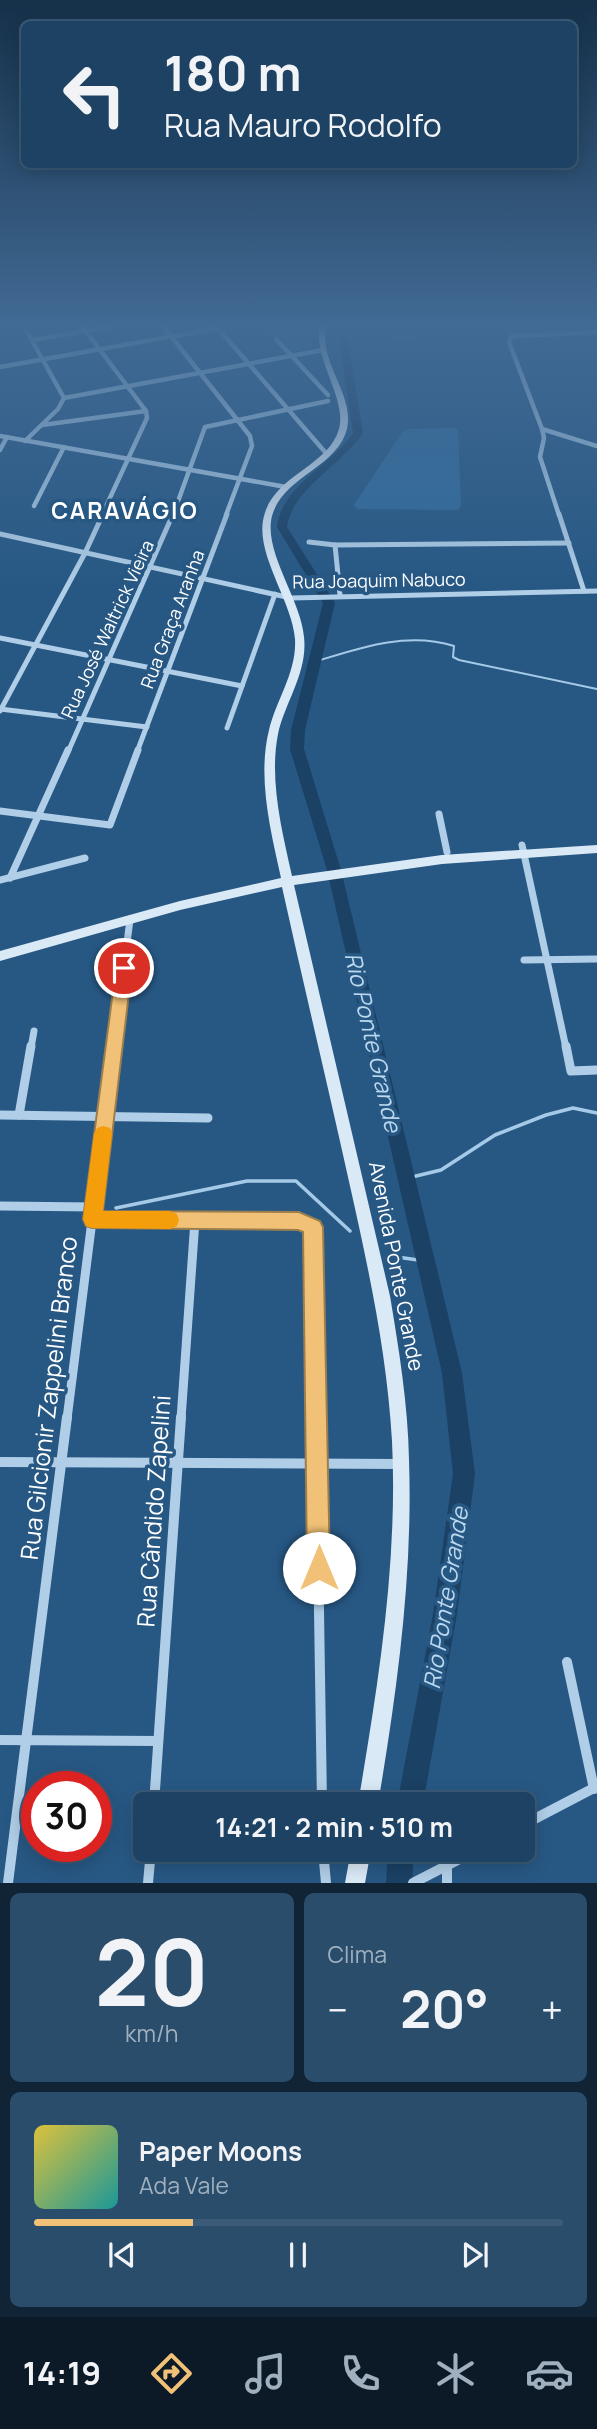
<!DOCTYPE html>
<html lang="pt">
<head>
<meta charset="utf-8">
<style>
  body { margin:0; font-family:Manrope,sans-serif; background:#2a4d6c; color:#f1f3f6; height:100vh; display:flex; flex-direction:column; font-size:26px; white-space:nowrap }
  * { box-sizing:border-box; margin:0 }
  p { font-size:23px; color:#a0b0be }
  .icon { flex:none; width:38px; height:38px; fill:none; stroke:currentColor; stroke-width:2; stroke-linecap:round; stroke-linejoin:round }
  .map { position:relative; height:1883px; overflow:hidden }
  .drawer { display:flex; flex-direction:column; gap:10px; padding:10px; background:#102436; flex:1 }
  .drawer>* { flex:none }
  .banner { position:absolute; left:21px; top:21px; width:556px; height:147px; border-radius:10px; box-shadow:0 4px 18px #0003,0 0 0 2px #3b5b78; background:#1d4263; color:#f1f3f6; overflow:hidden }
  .speed { position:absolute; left:21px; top:1771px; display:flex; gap:14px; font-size:35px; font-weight:700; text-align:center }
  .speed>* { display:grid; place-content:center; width:91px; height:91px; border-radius:50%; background:#1d4263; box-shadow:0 4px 18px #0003,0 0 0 2px #3b5b78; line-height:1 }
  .speed .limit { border:10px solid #d22; background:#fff; color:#111 }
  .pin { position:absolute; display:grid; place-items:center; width:60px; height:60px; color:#fff; margin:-30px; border:4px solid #fff; border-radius:50%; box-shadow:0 2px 7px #0007 }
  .me { position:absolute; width:77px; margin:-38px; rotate:0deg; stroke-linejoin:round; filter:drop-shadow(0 0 5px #0008) }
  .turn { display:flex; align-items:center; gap:24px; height:147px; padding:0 28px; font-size:32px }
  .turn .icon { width:91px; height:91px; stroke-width:2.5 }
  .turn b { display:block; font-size:49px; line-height:60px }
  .big { font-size:52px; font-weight:700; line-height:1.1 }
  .drawer .tile { flex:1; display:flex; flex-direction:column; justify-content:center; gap:10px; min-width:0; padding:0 24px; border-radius:10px; background:#2a4d6c }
  .drawer .dial { align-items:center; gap:0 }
  .dial b { font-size:91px; line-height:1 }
  .song { display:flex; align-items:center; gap:21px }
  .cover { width:84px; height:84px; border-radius:10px; background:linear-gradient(135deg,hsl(50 70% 55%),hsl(180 70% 35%)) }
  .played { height:7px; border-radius:4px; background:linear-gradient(90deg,#f0c176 30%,#3b5b78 30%) }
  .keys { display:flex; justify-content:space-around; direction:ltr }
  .heat { display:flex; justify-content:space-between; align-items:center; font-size:38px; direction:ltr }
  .drawer .tiles { flex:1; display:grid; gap:10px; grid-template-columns:1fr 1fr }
  .tile:last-child { grid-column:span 2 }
  .trip { position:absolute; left:133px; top:1792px; width:402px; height:70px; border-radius:10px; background:#1d4263; box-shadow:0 4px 18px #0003,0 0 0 2px #3b5b78; font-weight:700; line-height:70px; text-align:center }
  .dock { display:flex; height:112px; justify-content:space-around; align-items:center; background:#0c1a28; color:#a0b0be }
  .dock .icon { width:49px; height:49px }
  .dock .selected { color:#f0c176 }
  .dock b { font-size:32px; color:#f1f3f6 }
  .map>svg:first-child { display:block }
</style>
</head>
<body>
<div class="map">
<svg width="597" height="1883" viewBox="0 0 597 1883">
  <rect width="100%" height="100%" fill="#275884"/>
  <g fill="#316b9b">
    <polygon points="220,326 316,326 311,347 294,351 273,335 226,333"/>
    <polygon points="455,428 458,430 461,505 458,510 357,509 354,505 403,431 408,429"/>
  </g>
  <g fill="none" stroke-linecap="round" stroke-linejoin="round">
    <path stroke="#a5cae8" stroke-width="2" d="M314,662C359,648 407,631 454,646L453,657L459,660L597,689"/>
    <g stroke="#a5cae8" stroke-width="3.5">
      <polyline points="407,1182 412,1177 441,1170 495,1135 546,1115 573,1108 597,1113"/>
      <polyline points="116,1208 247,1181 296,1181 350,1231"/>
      <polyline points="390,1256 425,1261"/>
    </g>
    <g fill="#1b4164" fill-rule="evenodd">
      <path d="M337,326H345L363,433C342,465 292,489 287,527L335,603L305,730L304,749L341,870L462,1373L475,1474L457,1614L423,1804H397L433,1614L453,1474L442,1373L327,870L290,749L291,730L323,603L277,527C282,485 331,466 353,433Z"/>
      <polygon points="388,1850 414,1850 412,1883 386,1883"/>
    </g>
    <g stroke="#b0cee7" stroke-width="4.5">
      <polyline points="24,326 64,398 58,409 25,441"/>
      <polyline points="82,326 146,411 147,418 102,515"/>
      <polyline points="163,326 250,436 252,446 226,515"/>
      <polyline points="216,326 325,452"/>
      <polyline points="276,339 328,395"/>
      <polyline points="32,340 113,326"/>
      <polyline points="0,367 218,328"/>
      <polyline points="64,398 323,350"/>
      <polyline points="42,425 146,411"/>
      <polyline points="542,429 597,446"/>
      <polyline points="0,436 286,487"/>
      <polyline points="0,450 7,437"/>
      <polyline points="34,506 64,447"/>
      <polyline points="173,515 205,427 328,401"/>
      <polyline points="559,515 540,457 544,438 542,429 509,342 512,336 597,332"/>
    </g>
    <g stroke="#b0cee7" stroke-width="5">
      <polyline points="559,514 584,591"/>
      <polyline points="0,534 291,598 597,591"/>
      <polyline points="309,542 335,545"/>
      <polyline points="340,595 335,545 569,543"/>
      <polyline points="0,638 242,686"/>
      <polyline points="0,709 147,727"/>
      <polyline points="0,711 85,553 103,514"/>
      <polyline points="227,728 275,594"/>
      <polyline points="68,752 173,514"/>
      <polyline points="137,752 227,514"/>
    </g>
    <g stroke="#b0cee7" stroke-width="7">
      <polyline points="0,811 110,825 138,750"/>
      <polyline points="439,814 447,852"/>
      <polyline points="522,845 566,1048"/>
      <polyline points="10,878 68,750"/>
      <polyline points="0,880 85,858"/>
      <polyline points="524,960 597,959"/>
      <polyline points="31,1048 34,1031"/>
      <polyline points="114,1048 130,919"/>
    </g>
    <g stroke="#b0cee7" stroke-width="9">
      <polyline points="566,1046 571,1071 597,1070"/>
      <polyline points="0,1115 208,1118"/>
      <polyline points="19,1115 31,1046"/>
      <polyline points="0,1206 94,1207"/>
      <polyline points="92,1219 299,1221 313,1227 316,1419"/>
      <polyline points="67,1419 114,1046"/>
      <polyline points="181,1419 195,1220"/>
    </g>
    <g stroke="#b0cee7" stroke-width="10">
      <polyline points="316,1417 322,1804"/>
      <polyline points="0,1462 401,1464"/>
      <polyline points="567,1662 594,1789"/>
      <polyline points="0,1740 158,1741"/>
      <polyline points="154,1804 181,1417"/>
      <polyline points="523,1825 596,1787"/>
      <polyline points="323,1850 326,1883"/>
      <polyline points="447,1865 447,1883"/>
      <polyline points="8,1883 67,1417"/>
      <polyline points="148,1883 151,1850"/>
      <polyline points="413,1883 477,1850"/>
    </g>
    <g fill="#dae9f6" fill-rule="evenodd">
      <path d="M319,326H325C325,335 325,343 327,352C333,377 353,403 347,429C337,468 283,476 272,516C263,552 301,599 304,637C308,672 285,702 278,734C269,780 282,831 292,876L442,855L597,845V853L442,864L294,885L390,1296C399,1350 408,1405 409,1460C413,1575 397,1691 378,1804H358C378,1685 398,1563 392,1441C387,1354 369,1271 350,1186C328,1086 304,987 282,887L180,910L0,961V951L180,901L281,878C271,832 257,778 269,730C276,700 297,672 295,639C292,600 254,553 264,516C274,475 329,466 339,429C347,399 315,363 319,326Z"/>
      <polygon points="351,1850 371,1850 365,1883 345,1883"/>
    </g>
  </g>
  <g fill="#2f608a">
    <polygon points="385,326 499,326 418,330 418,339 389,340"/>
    <polygon points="544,326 597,326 597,327 545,329"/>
  </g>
  <polygon fill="#3770a0" stroke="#264e70" stroke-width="2" points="388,326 417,326 418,331 390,332"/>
  <linearGradient id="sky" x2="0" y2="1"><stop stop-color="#153049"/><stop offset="0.55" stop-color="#416a94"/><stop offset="1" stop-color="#416a94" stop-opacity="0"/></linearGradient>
  <rect width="597" height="589" fill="url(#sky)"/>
  <polygon fill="#f0c176" stroke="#9c7d4d" stroke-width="2" points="124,962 132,968 103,1211 299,1212 320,1221 323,1227 330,1568 327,1577 319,1580 310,1577 307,1568 303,1232 298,1230 92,1228 86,1226 83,1219 116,968"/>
  <polygon fill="#f59e0b" points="103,1126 110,1128 112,1134 103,1211 170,1211 177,1214 179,1220 177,1226 170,1229 92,1228 86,1226 83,1219 94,1134 97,1128"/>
  <g text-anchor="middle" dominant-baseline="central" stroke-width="7" stroke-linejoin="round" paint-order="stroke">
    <g font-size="18" fill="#fff" stroke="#275884">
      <text transform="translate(379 580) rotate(-1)">Rua Joaquim Nabuco</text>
      <text transform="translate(172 619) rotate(-69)">Rua Graça Aranha</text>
      <text transform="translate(107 629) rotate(-65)">Rua José Waltrick Vieira</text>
    </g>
    <g font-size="21" fill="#fff" stroke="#275884">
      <text transform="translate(397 1266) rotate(79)">Avenida Ponte Grande</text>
    </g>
    <g font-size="23" font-weight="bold" letter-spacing="2" fill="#fff" stroke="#275884">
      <text x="125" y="510">CARAVÁGIO</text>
    </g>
    <g font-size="23" font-style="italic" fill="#bcd8ef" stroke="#275884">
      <text transform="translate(374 1042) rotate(77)">Rio Ponte Grande</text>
      <text transform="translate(445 1598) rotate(-81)">Rio Ponte Grande</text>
    </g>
    <g font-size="24" fill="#fff" stroke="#275884">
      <text transform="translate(48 1398) rotate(-83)">Rua Gilcionir Zappelini Branco</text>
      <text transform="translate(153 1511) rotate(-86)">Rua Cândido Zapelini</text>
    </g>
  </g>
</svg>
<div class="speed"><div class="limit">30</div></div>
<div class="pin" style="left:124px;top:968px;background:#d93025"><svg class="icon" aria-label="arrive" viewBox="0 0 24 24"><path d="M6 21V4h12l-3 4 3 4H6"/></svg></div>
<svg class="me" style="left:319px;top:1568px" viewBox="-20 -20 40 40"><circle r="19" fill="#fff"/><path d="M0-13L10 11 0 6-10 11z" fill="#f0c176"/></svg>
<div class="trip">14:21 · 2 min · 510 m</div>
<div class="banner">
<div class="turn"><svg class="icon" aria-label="left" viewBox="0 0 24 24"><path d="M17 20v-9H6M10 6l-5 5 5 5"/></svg><div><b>180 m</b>Rua Mauro Rodolfo</div></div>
</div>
</div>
<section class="drawer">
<div class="tiles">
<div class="tile dial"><b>20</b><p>km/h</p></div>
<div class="tile"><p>Clima</p>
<div class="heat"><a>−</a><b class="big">20°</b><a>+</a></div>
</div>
<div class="tile">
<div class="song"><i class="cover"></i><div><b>Paper Moons</b><p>Ada Vale</p></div></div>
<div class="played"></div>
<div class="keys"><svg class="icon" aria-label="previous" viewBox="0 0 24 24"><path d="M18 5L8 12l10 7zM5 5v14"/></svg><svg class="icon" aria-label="pause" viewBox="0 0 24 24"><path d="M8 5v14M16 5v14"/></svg><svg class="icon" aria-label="next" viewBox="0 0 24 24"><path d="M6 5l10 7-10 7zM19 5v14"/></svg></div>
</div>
</div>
</section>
<nav class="dock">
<b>14:19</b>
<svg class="icon selected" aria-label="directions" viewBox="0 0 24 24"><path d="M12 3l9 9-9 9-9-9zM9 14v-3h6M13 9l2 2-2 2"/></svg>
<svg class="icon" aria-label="music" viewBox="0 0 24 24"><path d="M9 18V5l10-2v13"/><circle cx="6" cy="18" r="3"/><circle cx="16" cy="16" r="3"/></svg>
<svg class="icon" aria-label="phone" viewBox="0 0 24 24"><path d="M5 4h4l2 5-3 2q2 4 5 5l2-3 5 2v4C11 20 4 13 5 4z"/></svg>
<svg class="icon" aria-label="climate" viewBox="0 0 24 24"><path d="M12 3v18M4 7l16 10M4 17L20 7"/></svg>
<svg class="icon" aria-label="car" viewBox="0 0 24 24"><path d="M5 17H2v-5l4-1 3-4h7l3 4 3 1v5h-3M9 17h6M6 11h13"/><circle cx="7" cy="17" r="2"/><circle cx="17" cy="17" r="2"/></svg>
</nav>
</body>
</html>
